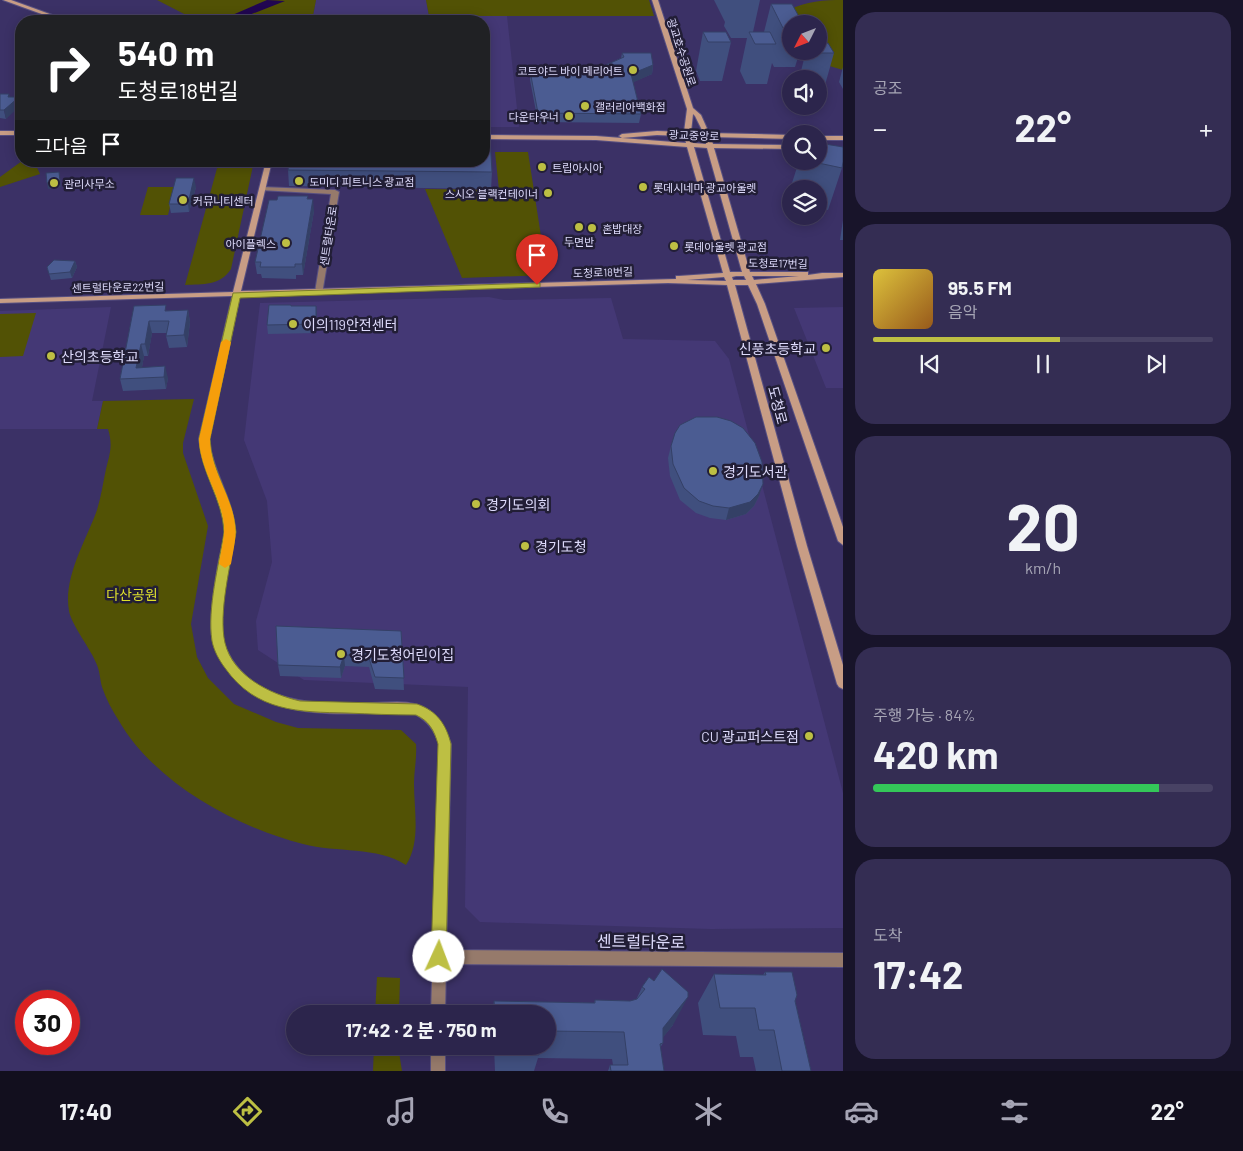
<!DOCTYPE html>
<html lang="ko">
<head>
<meta charset="utf-8">
<style>
  body { margin:0; font-family:Barlow,"Noto Sans KR",sans-serif; background:#342d53; color:#f1f3f6; height:100vh; display:flex; flex-direction:column; font-size:19px; white-space:nowrap }
  * { box-sizing:border-box; margin:0 }
  p { font-size:16px; color:#a6a5b5 }
  .icon { flex:none; width:28px; height:28px; fill:none; stroke:currentColor; stroke-width:2; stroke-linecap:round; stroke-linejoin:round }
  .map { position:relative; flex:1; overflow:hidden }
  .side { display:flex; flex-direction:column; gap:12px; padding:12px; background:#18142a; width:400px }
  .side>* { flex:none }
  .banner { position:absolute; left:15px; top:15px; width:475px; height:152px; border-radius:20px; box-shadow:0 2px 12px #0003,0 0 0 1px #484264; background:#202124; color:#fff; overflow:hidden }
  .needle { width:32px; rotate:228deg }
  .buttons { position:absolute; left:782px; top:15px; display:grid; gap:10px }
  .buttons a { display:grid; place-items:center; width:45px; height:45px; border-radius:50%; background:#2c254c; box-shadow:0 2px 12px #0003,0 0 0 1px #484264; font-size:25px }
  .speed { position:absolute; left:15px; top:990px; display:flex; gap:10px; font-size:25px; font-weight:700; text-align:center }
  .speed>* { display:grid; place-content:center; width:65px; height:65px; border-radius:50%; background:#2c254c; box-shadow:0 2px 12px #0003,0 0 0 1px #484264; line-height:1 }
  .speed .limit { border:8px solid #d22; background:#fff; color:#111 }
  .pin { position:absolute; display:grid; place-items:center; width:42px; height:42px; color:#fff; margin:-51px -21px; border-radius:50% 50% 50% 0; rotate:-45deg; box-shadow:0 0 5px #0007 }
  .pin .icon { rotate:45deg }
  .me { position:absolute; width:55px; margin:-28px; rotate:2deg; stroke-linejoin:round; filter:drop-shadow(0 0 4px #0008) }
  .turn { display:flex; align-items:center; gap:18px; height:105px; padding:0 20px; font-size:22px }
  .turn .icon { width:65px; height:65px; stroke-width:2.5 }
  .turn b { display:block; font-size:35px; line-height:42px }
  .then { display:flex; align-items:center; height:48px; padding:0 20px; background:#0003; gap:10px; font-size:19px }
  .big { font-size:38px; font-weight:700; line-height:1.1 }
  .side .widget { flex:1; display:flex; flex-direction:column; justify-content:center; gap:8px; min-width:0; padding:0 18px; border-radius:20px; background:#342d53 }
  .side .dial { align-items:center; gap:0 }
  .dial b { font-size:65px; line-height:1 }
  .song { display:flex; align-items:center; gap:15px }
  .cover { width:60px; height:60px; border-radius:8px; background:linear-gradient(135deg,hsl(50 70% 55%),hsl(30 70% 35%)) }
  .played { height:5px; border-radius:2px; background:linear-gradient(90deg,#bdbf43 55%,#484264 55%) }
  .keys { display:flex; justify-content:space-around; direction:ltr }
  .heat { display:flex; justify-content:space-between; align-items:center; font-size:28px; direction:ltr }
  .charge { height:8px; border-radius:4px; background:linear-gradient(90deg,#34c759 84%,#484264 0) }
  .trip { position:absolute; left:286px; top:1005px; width:270px; height:50px; border-radius:25px; background:#2c254c; box-shadow:0 2px 12px #0003,0 0 0 1px #484264; font-weight:700; line-height:50px; text-align:center }
  .tabs { display:flex; height:80px; justify-content:space-around; align-items:center; background:#120f1e; color:#a6a5b5 }
  .tabs .icon { width:35px; height:35px }
  .tabs .active { color:#bdbf43 }
  .tabs b { font-size:22px; color:#f1f3f6 }
  main { display:flex; flex:1; min-height:0 }
  .map>svg:first-child { display:block }
</style>
</head>
<body>
<main>
<div class="map">
<svg width="843" height="1071" viewBox="0 0 843 1071">
  <rect width="100%" height="100%" fill="#3b3166"/>
  <g fill="#443875">
    <polygon points="316,0 426,0 429,16 507,16 519,127 484,127 484,21 312,21"/>
    <polygon points="489,297 504,300 611,298 623,339 715,341 729,359 843,793 843,928 711,929 480,922 465,907 468,687 304,680 258,650 256,621 272,562 267,501 244,440 260,303"/>
    <polygon points="111,307 92,401 103,401 97,429 0,429 0,311"/>
    <polygon points="843,307 843,388 826,388 794,308"/>
  </g>
  <g fill="#525205">
    <polygon points="157,0 316,0 312,21 178,21 190,17"/>
    <polygon points="426,0 649,0 654,16 429,16"/>
    <path d="M843,0V70L826,65L803,51H819V24H791L789,10C806,1 824,0 843,0Z"/>
    <polygon points="495,152 528,152 547,275 462,278 425,189 499,190"/>
    <polygon points="22,161 34,161 40,174 0,187 0,177"/>
    <path d="M219,161H254L231,269C220,286 203,284 185,285Z"/>
    <polygon points="148,187 175,187 168,215 140,215"/>
    <polygon points="36,313 23,356 0,357 0,314"/>
    <path d="M194,399L183,443V453L208,526L191,624L197,657L208,678L234,704L276,722L298,728L401,730L416,744C417,758 414,771 414,784C414,810 421,842 406,865C377,846 337,853 303,844C236,827 155,783 119,721C112,710 106,699 102,687C100,680 100,672 97,665C91,649 72,626 69,611C63,577 86,541 97,510C101,497 103,483 106,469C110,453 113,445 108,429H97L103,401Z"/>
    <polygon points="377,977 400,978 399,1014 375,1014"/>
    <polygon points="374,1046 398,1046 402,1071 373,1071"/>
  </g>
  <polygon fill="#210651" points="267,0 285,1 234,21 212,21 230,16"/>
  <g fill="none" stroke-linecap="round" stroke-linejoin="round">
    <g stroke="#585081" stroke-width="2">
      <g id="street">
        <polygon points="262,187 335,190 339,192 322,294 319,294 315,292 331,194 260,190 260,188"/>
        <path d="M233,293H236L240,295L209,439C212,471 233,498 235,530C235,538 232,547 230,556C226,581 215,625 226,649C252,705 318,705 369,703C385,703 404,700 418,705C436,710 445,728 451,744L446,950L843,953V967L446,964L445,1014H431L439,744C435,730 428,721 415,714C352,709 276,729 230,672C219,659 212,645 211,628C211,605 215,582 219,560C221,550 225,540 225,530C224,498 203,471 199,439Z"/>
        <rect x="431" y="1046" width="14" height="25"/>
      </g>
    </g>
    <g stroke="#585081" stroke-width="2">
      <g id="secondary">
        <polygon points="3,0 11,0 69,21 61,21"/>
        <path d="M652,0H658L693,108L701,115L709,133L791,135V139L711,137L713,144L791,145V149L714,148L750,272H808V275L822,273H843V277L756,284L765,304L843,527V545L838,541L757,304L748,285H735L807,546L843,665V689L839,687L837,684L797,546L727,285L668,283L0,303V299L233,292L266,161H272L241,291L676,279V276H679L723,273L687,147L596,140L484,139V135L596,136L686,143L684,136L657,135L622,138L619,136L622,134L657,131L684,132L687,109ZM693,114L695,116L703,132H691ZM691,136H704L706,144L693,143ZM694,147L707,148L742,272H730ZM736,276H744L746,280H733L732,277ZM752,276H799L754,280ZM724,277L726,281L687,280Z"/>
        <rect x="0" y="131" width="21" height="4"/>
        <rect x="819" y="136" width="24" height="4"/>
      </g>
    </g>
    <use href="#street" fill="#967a6b" fill-rule="evenodd"/>
    <use href="#secondary" fill="#c89d85" fill-rule="evenodd"/>
  </g>
  <g fill="#404f7e">
    <polygon points="714,0 760,0 753,32 764,32 771,4 791,24 791,51 800,51 795,67 774,67 772,63 767,84 746,84 740,71 747,38 731,38 724,26 725,22"/>
    <polygon points="703,32 731,42 722,81 700,81 696,71"/>
    <polygon points="806,51 819,51 834,53 823,92 819,92 819,79 799,79"/>
    <polygon points="622,53 653,65 652,74 633,82 641,114 639,123 538,122 530,80 530,71 590,72 621,58"/>
    <polygon points="843,67 843,89 839,82"/>
    <polygon points="0,94 6,119 0,118"/>
    <polygon points="799,161 819,161 842,168 828,210 819,208 819,189 791,189 791,202 788,201 792,183"/>
    <polygon points="288,170 492,172 491,189 289,186"/>
    <polygon points="196,187 189,212 171,213 169,204"/>
    <polygon points="308,196 308,199 314,211 303,275 296,275 296,279 262,278 261,274 257,274 255,262 277,200"/>
    <polygon points="843,220 843,240 840,240"/>
    <polygon points="75,261 77,267 72,278 51,280 47,267"/>
    <polygon points="134,306 168,311 188,310 190,322 187,347 169,348 166,336 167,333 152,333 148,356 144,356 142,367 168,378 166,389 123,391 120,379"/>
    <polygon points="292,306 316,306 317,315 316,333 268,334 267,325"/>
    <polygon points="671,446 759,496 754,506 746,514 726,520 710,518 696,513 680,500 670,476 668,458"/>
    <polygon points="401,631 404,690 375,689 369,667 345,666 341,678 280,676 278,665"/>
    <polygon points="765,972 795,1001 811,1071 756,1071 753,1057 740,1057 736,1036 703,1035 698,1003 714,974 763,975"/>
    <polygon points="649,977 673,1025 663,1037 663,1043 660,1048 664,1071 608,1071 610,1065 613,1065 612,1059 538,1058 534,1071 495,1071 494,1047 491,1046 548,1046 548,1014 492,1014 494,1001 594,1003 595,1000 630,1001 636,1000 642,987"/>
  </g>
  <g fill="#344066">
    <polygon points="653,65 652,74 630,84 631,74"/>
    <polygon points="9,94 12,102 19,97 21,105 6,119 4,110"/>
    <polygon points="59,172 60,177 61,187 48,189 47,183"/>
    <polygon points="194,178 196,187 189,212 188,204"/>
    <polygon points="313,199 314,211 303,275 302,264"/>
    <polygon points="75,261 77,267 72,278 70,272"/>
    <polygon points="316,306 317,315 316,333"/>
    <polygon points="188,310 190,322 187,347 184,335"/>
    <polygon points="149,321 152,333 148,356 145,344"/>
    <polygon points="141,344 144,356 140,378 136,368"/>
    <polygon points="165,366 168,378 166,389 164,377"/>
    <polygon points="763,484 759,496 754,506 746,514 726,520 729,508"/>
    <polygon points="344,655 345,666 341,678 340,667"/>
    <polygon points="688,997 673,1025 649,1055 663,1028"/>
  </g>
  <g fill="#4b5c92" stroke="#344066">
    <polygon points="771,4 792,4 803,24 791,24 791,28 783,28"/>
    <polygon points="703,32 726,32 731,42 708,42"/>
    <polygon points="749,32 770,32 776,44 755,44"/>
    <polygon points="828,43 834,53 815,53 813,51 819,51 819,44"/>
    <polygon points="622,53 651,53 653,65 631,74 641,114 538,113 530,71 590,72 624,57"/>
    <polygon points="0,94 9,94 8,97 19,97 4,110 0,110"/>
    <polygon points="484,137 490,137 492,172 288,170 289,161 484,161"/>
    <polygon points="819,143 843,147 843,162 842,168 809,161 819,161"/>
    <polygon points="59,172 60,181 47,183 46,173"/>
    <polygon points="176,178 194,178 188,204 169,204"/>
    <polygon points="278,196 308,196 307,199 313,199 302,264 295,264 295,267 260,267 261,262 255,262 269,200 277,200"/>
    <polygon points="54,260 75,261 70,272 49,274 47,267"/>
    <polygon points="166,305 165,311 188,310 184,335 166,336 169,321 149,321 145,344 141,344 136,368 165,366 164,377 120,379 134,306"/>
    <polygon points="269,305 291,305 291,306 316,306 316,324 267,325"/>
    <polygon points="696,417 717,417 731,421 743,428 755,443 762,462 763,484 758,494 750,502 729,508 713,506 699,501 684,488 673,464 671,446 675,433 680,425"/>
    <polygon points="276,626 401,631 404,678 375,677 368,655 344,655 340,667 278,665"/>
    <polygon points="662,969 688,992 688,997 663,1028 663,1043 660,1044 664,1071 611,1071 610,1065 628,1065 624,1032 548,1031 548,1014 495,1014 494,1001 595,1003 595,1000 630,1001 637,999 645,989 642,987 649,977 654,981"/>
    <polygon points="765,972 792,972 797,995 795,1001 811,1071 782,1071 774,1030 759,1030 755,1008 720,1008 714,974 766,975"/>
    <polygon points="500,1046 538,1046 539,1055 500,1055"/>
  </g>
  <path fill="#bdbf43" stroke="#7b7c2c" d="M537,283H540V287L240,298L210,439C211,472 234,499 236,532C231,563 218,613 225,643C233,676 270,694 300,701L417,704C437,711 446,724 451,744L446,957L444,962L439,964L433,962L431,957L438,744C434,730 429,721 416,715C393,715 370,714 347,713C299,712 256,712 225,668C219,660 214,651 212,641C207,608 219,565 224,532C223,499 200,472 199,439L233,293Z"/>
  <path fill="#f59e0b" d="M226,339L231,342L210,439C210,470 232,495 235,525C237,537 233,551 231,564L225,568L219,564C221,551 225,537 224,525C221,495 200,470 199,439L221,342Z"/>
  <g fill="#bdbf43" stroke="#221e36" stroke-width="2">
    <circle cx="633" cy="70" r="5"/>
    <circle cx="585" cy="106" r="5"/>
    <circle cx="569" cy="116" r="5"/>
    <circle cx="542" cy="167" r="5"/>
    <circle cx="299" cy="181" r="5"/>
    <circle cx="54" cy="183" r="5"/>
    <circle cx="643" cy="187" r="5"/>
    <circle cx="548" cy="193" r="5"/>
    <circle cx="183" cy="200" r="5"/>
    <circle cx="579" cy="227" r="5"/>
    <circle cx="592" cy="228" r="5"/>
    <circle cx="286" cy="243" r="5"/>
    <circle cx="674" cy="246" r="5"/>
    <circle cx="293" cy="324" r="5"/>
    <circle cx="826" cy="348" r="5"/>
    <circle cx="51" cy="356" r="5"/>
    <circle cx="713" cy="471" r="5"/>
    <circle cx="476" cy="504" r="5"/>
    <circle cx="525" cy="546" r="5"/>
    <circle cx="341" cy="654" r="5"/>
    <circle cx="809" cy="736" r="5"/>
  </g>
  <g text-anchor="middle" dominant-baseline="central" stroke-width="5" stroke-linejoin="round" paint-order="stroke">
    <g font-size="11" fill="#dedbfc" stroke="#221e36">
      <text transform="translate(682 52) rotate(72)">광교호수공원로</text>
      <text transform="translate(694 135) rotate(2)">광교중앙로</text>
      <text transform="translate(328 236) rotate(-81)">센트럴타운로</text>
      <text transform="translate(778 263) rotate(1)">도청로17번길</text>
      <text transform="translate(603 272) rotate(-2)">도청로18번길</text>
      <text transform="translate(118 287) rotate(-1)">센트럴타운로22번길</text>
    </g>
    <g font-size="11" fill="#dedbfc" stroke="#221e36" text-anchor="start">
      <text x="623" y="70" text-anchor="end">코트야드 바이 메리어트</text>
      <text x="595" y="106">갤러리아백화점</text>
      <text x="559" y="116" text-anchor="end">다운타우너</text>
      <text x="552" y="167">트립아시아</text>
      <text x="309" y="181">도미디 피트니스 광교점</text>
      <text x="64" y="183">관리사무소</text>
      <text x="653" y="187">롯데시네마 광교아울렛</text>
      <text x="538" y="193" text-anchor="end">스시오 블랙컨테이너</text>
      <text x="193" y="200">커뮤니티센터</text>
      <text x="602" y="228">혼밥대장</text>
      <text x="579" y="241" text-anchor="middle">두면반</text>
      <text x="276" y="243" text-anchor="end">아이플렉스</text>
      <text x="684" y="246">롯데아울렛 광교점</text>
    </g>
    <g font-size="14" fill="#dedbfc" stroke="#221e36" text-anchor="start">
      <text x="303" y="324">이의119안전센터</text>
      <text x="816" y="348" text-anchor="end">신풍초등학교</text>
      <text x="61" y="356">산의초등학교</text>
      <text x="723" y="471">경기도서관</text>
      <text x="486" y="504">경기도의회</text>
      <text x="535" y="546">경기도청</text>
      <text x="351" y="654">경기도청어린이집</text>
      <text x="799" y="736" text-anchor="end">CU 광교퍼스트점</text>
    </g>
    <g font-size="14" fill="#dedbfc" stroke="#221e36">
      <text transform="translate(778 405) rotate(75)">도청로</text>
    </g>
    <g font-size="14" fill="#dedf2d" stroke="#221e36">
      <text x="132" y="594">다산공원</text>
    </g>
    <g font-size="16" fill="#dedbfc" stroke="#221e36">
      <text transform="translate(641 941) rotate(1)">센트럴타운로</text>
    </g>
  </g>
</svg>
<div class="buttons">
<a><svg class="needle" viewBox="-14 -14 28 28"><path d="M0-13l5 13h-10z" fill="#e53935"/><path d="M0 13l5-13h-10z" fill="#a6a5b5"/></svg></a>
<a><svg class="icon" aria-label="sound" viewBox="0 0 24 24"><path d="M4 9h4l5-4v14l-5-4H4zM17 9q2 3 0 6"/></svg></a>
<a><svg class="icon" aria-label="search" viewBox="0 0 24 24"><circle cx="10" cy="10" r="6"/><path d="M15 15l6 6"/></svg></a>
<a><svg class="icon" aria-label="layers" viewBox="0 0 24 24"><path d="M12 4l9 5-9 5-9-5zM3 14l9 5 9-5"/></svg></a>
</div>
<div class="speed"><div class="limit">30</div></div>
<div class="pin" style="left:537px;top:285px;background:#d93025"><svg class="icon" aria-label="arrive" viewBox="0 0 24 24"><path d="M6 21V4h12l-3 4 3 4H6"/></svg></div>
<svg class="me" style="left:439px;top:957px" viewBox="-20 -20 40 40"><circle r="19" fill="#fff"/><path d="M0-13L10 11 0 6-10 11z" fill="#bdbf43"/></svg>
<div class="trip">17:42 · 2 분 · 750 m</div>
<div class="banner">
<div class="turn"><svg class="icon" aria-label="right" viewBox="0 0 24 24"><path d="M7 20v-9h11M14 6l5 5-5 5"/></svg><div><b>540 m</b>도청로18번길</div></div>
<div class="then">그다음<svg class="icon" aria-label="arrive" viewBox="0 0 24 24"><path d="M6 21V4h12l-3 4 3 4H6"/></svg></div>
</div>
</div>
<section class="side">
<div class="widget"><p>공조</p>
<div class="heat"><a>−</a><b class="big">22°</b><a>+</a></div>
</div>
<div class="widget">
<div class="song"><i class="cover"></i><div><b>95.5 FM</b><p>음악</p></div></div>
<div class="played"></div>
<div class="keys"><svg class="icon" aria-label="previous" viewBox="0 0 24 24"><path d="M18 5L8 12l10 7zM5 5v14"/></svg><svg class="icon" aria-label="pause" viewBox="0 0 24 24"><path d="M8 5v14M16 5v14"/></svg><svg class="icon" aria-label="next" viewBox="0 0 24 24"><path d="M6 5l10 7-10 7zM19 5v14"/></svg></div>
</div>
<div class="widget dial"><b>20</b><p>km/h</p></div>
<div class="widget"><p>주행 가능 · 84%</p><b class="big">420 km</b><div class="charge"></div></div>
<div class="widget"><p>도착</p><b class="big">17:42</b></div>
</section>
</main>
<nav class="tabs">
<b>17:40</b>
<svg class="icon active" aria-label="directions" viewBox="0 0 24 24"><path d="M12 3l9 9-9 9-9-9zM9 14v-3h6M13 9l2 2-2 2"/></svg>
<svg class="icon" aria-label="music" viewBox="0 0 24 24"><path d="M9 18V5l10-2v13"/><circle cx="6" cy="18" r="3"/><circle cx="16" cy="16" r="3"/></svg>
<svg class="icon" aria-label="phone" viewBox="0 0 24 24"><path d="M5 4h4l2 5-3 2q2 4 5 5l2-3 5 2v4C11 20 4 13 5 4z"/></svg>
<svg class="icon" aria-label="climate" viewBox="0 0 24 24"><path d="M12 3v18M4 7l16 10M4 17L20 7"/></svg>
<svg class="icon" aria-label="car" viewBox="0 0 24 24"><path d="M5 17H2v-5l4-1 3-4h7l3 4 3 1v5h-3M9 17h6M6 11h13"/><circle cx="7" cy="17" r="2"/><circle cx="17" cy="17" r="2"/></svg>
<svg class="icon" aria-label="filters" viewBox="0 0 24 24"><path d="M4 7h16M4 17h16"/><circle cx="9" cy="7" r="2"/><circle cx="15" cy="17" r="2"/></svg>
<b>22°</b>
</nav>
</body>
</html>
